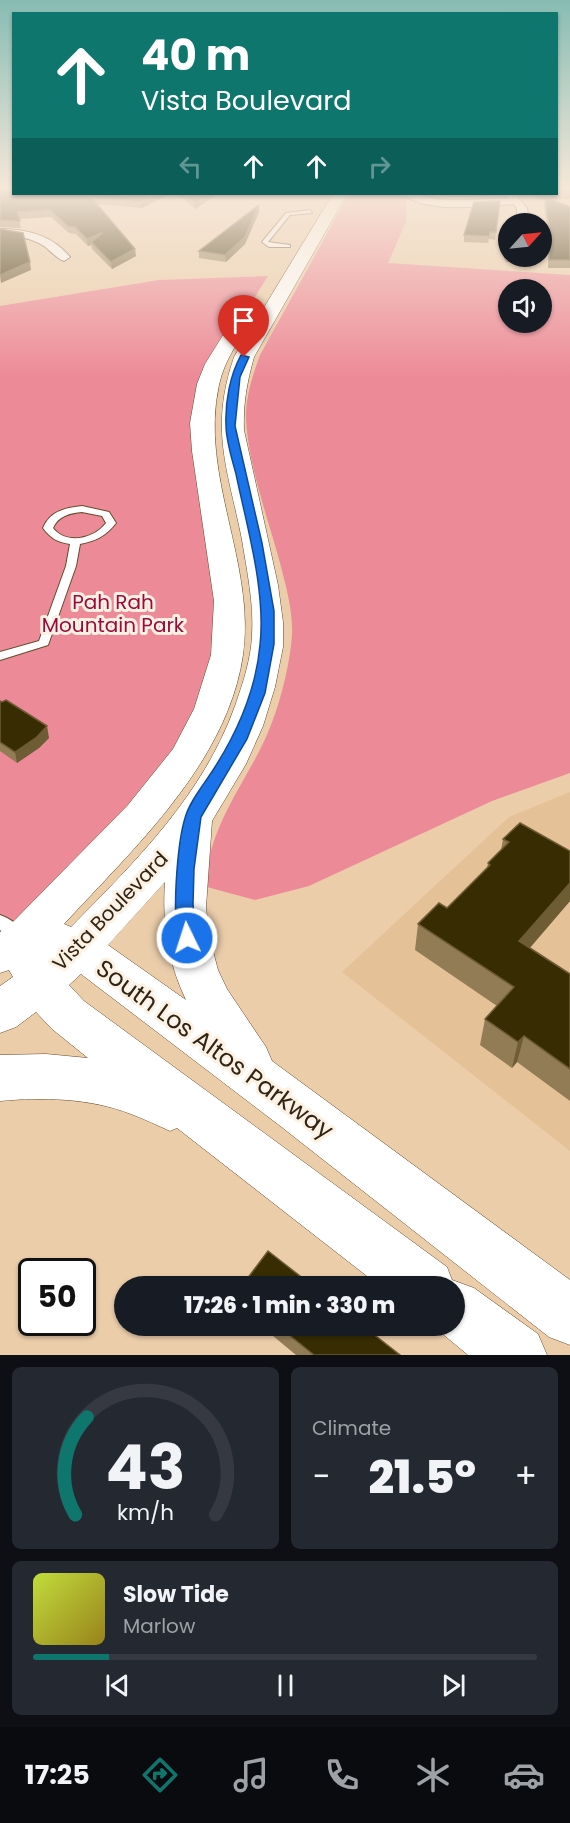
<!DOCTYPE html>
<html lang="en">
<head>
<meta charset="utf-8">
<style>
  body { margin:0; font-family:Poppins,sans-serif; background:#242831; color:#f1f3f6; height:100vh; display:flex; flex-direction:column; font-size:22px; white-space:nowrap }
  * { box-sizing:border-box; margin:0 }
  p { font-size:20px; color:#9ea1a6 }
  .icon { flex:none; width:33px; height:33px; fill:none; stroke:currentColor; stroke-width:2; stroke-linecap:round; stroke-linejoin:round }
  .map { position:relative; height:1355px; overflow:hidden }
  .sheet { display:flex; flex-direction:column; gap:12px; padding:12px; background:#0d0f14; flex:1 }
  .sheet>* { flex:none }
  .banner { position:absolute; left:12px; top:12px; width:546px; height:183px; border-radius:0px; box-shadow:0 2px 4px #0004; background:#0f766e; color:#fff; overflow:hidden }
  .needle { width:39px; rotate:63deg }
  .tools { position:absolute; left:498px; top:213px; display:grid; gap:12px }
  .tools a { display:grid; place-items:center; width:54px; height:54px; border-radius:50%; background:#171b24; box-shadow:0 2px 4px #0004; font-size:30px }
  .speed { position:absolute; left:18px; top:1258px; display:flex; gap:12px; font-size:30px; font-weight:700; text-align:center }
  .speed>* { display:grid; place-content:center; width:78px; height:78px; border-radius:50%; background:#171b24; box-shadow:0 2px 4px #0004; line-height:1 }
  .speed .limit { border:3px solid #111; border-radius:9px; background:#fff; color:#111 }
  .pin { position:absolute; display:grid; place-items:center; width:51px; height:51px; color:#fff; margin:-62px -26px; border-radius:50% 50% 50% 0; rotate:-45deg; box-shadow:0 0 6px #0007 }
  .pin .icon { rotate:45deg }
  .me { position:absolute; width:66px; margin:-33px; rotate:356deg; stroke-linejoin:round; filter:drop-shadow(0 0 4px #0008) }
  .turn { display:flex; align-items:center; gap:21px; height:126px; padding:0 30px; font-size:27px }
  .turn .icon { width:78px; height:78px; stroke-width:2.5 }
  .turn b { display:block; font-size:42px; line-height:51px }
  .lanes { display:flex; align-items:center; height:57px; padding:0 30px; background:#0003; justify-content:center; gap:30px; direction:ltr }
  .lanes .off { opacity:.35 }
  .big { font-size:45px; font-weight:800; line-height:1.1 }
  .sheet .card { flex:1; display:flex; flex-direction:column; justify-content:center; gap:9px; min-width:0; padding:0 21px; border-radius:9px; background:#242831 }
  .sheet .dial { align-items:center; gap:0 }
  .dial svg { height:156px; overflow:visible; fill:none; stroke:#363941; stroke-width:7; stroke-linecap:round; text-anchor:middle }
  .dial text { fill:#f1f3f6; stroke:none }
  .song { display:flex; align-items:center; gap:18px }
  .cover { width:72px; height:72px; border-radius:9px; background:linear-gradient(135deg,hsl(70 70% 55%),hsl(50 70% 35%)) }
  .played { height:6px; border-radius:3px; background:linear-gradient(90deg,#0f766e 15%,#363941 15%) }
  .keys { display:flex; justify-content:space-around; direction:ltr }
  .heat { display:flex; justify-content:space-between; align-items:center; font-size:33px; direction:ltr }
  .sheet .tiles { flex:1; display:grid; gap:12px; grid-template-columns:1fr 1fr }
  .card:last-child { grid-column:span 2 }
  .trip { position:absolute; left:114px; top:1276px; width:351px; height:60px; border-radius:30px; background:#171b24; box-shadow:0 2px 4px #0004; font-weight:800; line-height:60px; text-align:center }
  .dock { display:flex; height:96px; justify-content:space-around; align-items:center; background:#090b0e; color:#9ea1a6 }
  .dock .icon { width:42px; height:42px }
  .dock .on { color:#0f766e }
  .dock b { font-size:27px; color:#f1f3f6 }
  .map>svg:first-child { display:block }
</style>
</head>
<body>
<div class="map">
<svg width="570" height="1355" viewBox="0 0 570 1355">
  <rect width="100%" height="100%" fill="#ebcdaa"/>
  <polygon fill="#e4c197" points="570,792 570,1151 342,972 509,817"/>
  <g fill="#ed8a98" fill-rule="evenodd">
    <path d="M349,194H395L406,199V222L388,263L570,275V773L492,801L309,886L255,900L207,887C204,833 245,784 266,737C279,709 290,665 292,635C293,611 286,586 280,563C268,518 246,459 246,413C247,393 253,374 260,355ZM508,290H542V322H508Z"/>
    <polygon points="268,276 222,350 210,374 225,585 205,718 0,955 0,306 159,280"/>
  </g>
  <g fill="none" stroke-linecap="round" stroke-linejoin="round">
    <g stroke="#654b2c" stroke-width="2">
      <g id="lane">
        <polygon points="310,210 312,213 290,215 268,242 290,245 290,247 269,247 262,242 286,213"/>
        <path d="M82,506L109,512L116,523C106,536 96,541 80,544L76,566L48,645L0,660V652L39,641L66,566L70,544C58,542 51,539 43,528C50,511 65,508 82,506ZM82,512L102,516L106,523C94,539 66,545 53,528C58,516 70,513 82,512Z"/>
        <path d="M0,915C10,918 23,928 28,937L26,942C15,945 8,936 0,930Z"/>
      </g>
    </g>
    <g stroke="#654b2c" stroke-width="2">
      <g id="street">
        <path d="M403,194C417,192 431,199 445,200C466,201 487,199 508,198L505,194H515L527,208L529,224H517V208L513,204C484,206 426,214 403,194Z"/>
        <path d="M0,229C27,229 52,235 70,257L64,261C56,258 51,251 44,246C30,237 16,236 0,235Z"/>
        <polygon points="508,253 508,256 518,256 515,261 507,261 505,258"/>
      </g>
    </g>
    <g stroke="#654b2c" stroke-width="1">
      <path id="secondary" d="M333,194H347L254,357C247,382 243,404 244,430L278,585L283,622V647L275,687L263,726L246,764L212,821L206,907L209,936L218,970L227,989L266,1047L272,1061L570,1280V1345L549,1337L279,1125L81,974L69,985L84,1001L447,1267L452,1280L474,1288L538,1334L547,1355H468L433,1326H454V1287H381L177,1128L170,1131C157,1125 144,1119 131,1114C90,1098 43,1097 0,1101V1055L46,1054L88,1058L52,1029L36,1012L16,1027L0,1033V986L13,977L9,970L0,973V932L8,927L128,805L173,749L194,709L211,655L214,601L192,451L190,423L197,384L205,364L235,316H249L252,320C239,340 224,361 219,385C199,475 256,564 243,655C227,763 134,848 64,924L71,927C137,860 203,795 235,706C243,683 251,659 252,635C254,604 247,571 242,540C228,469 209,430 234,357ZM165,882C162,925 168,962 186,1000L108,945Z"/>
    </g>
    <use href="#lane" fill="#fff" fill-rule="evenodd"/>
    <use href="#street" fill="#fff" fill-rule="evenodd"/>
    <use href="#secondary" fill="#fff" fill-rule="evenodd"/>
  </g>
  <g fill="#927c56">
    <polygon points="0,188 14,194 170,194 142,208 97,204 136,256 112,269 92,249 91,245 88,246 76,234 69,233 51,217 19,219 21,228 0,227"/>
    <polygon points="556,188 570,188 570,199 551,200 570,207 570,268 548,268 549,240 544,204 545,200 538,200 532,194 556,194"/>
    <polygon points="177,194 218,194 195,209"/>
    <polygon points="450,194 500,194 499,196 451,195"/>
    <polygon points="500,201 495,240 489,239 488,243 464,242 464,235"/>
    <polygon points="259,205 259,212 245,244 226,262 199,258 199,251"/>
    <polygon points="0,701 49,738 39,748 17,763 0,751"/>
    <polygon points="520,823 570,901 530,948 570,974 570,1101 517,1062 512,1068 480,1045 485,1019 497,1006 415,950 418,924 447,908 487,868 488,863 501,850 503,839"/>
    <polygon points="261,1326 363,1326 400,1355 296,1355"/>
  </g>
  <g fill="#6e5c35">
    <polygon points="157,194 170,194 142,208 141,202"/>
    <polygon points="208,194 218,194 195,209 195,203"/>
    <polygon points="259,205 259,212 245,244 226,262 225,255"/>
    <polygon points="102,233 91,242 91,245 88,246 87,239"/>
    <polygon points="135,249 136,256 112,269 111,262"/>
    <polygon points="30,262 31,270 1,283 0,275"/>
    <polygon points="47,726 49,738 39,748 17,763 15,752"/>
    <polygon points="570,883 570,901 513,967 519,941"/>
    <polygon points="524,1036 517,1062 512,1068 518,1042"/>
  </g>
  <g fill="#382c03" stroke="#6e5c35" stroke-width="1.5">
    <polygon points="0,188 14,188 14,194 157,194 141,202 91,197 135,249 111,262 91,242 102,233 87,239 75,227 68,226 50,210 17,212 20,221 0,220"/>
    <rect x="556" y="188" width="14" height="5"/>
    <polygon points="184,194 208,194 195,203"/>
    <polygon points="545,197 570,207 570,260 549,260 550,233"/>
    <polygon points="500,201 496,232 490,232 489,236 464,235 474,202"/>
    <polygon points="259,205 245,237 225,255 199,251"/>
    <polygon points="0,229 23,233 30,262 0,275"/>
    <polygon points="6,700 47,726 37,737 15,752 0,742 0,701 2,702"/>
    <polygon points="520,823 570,851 570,883 519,941 570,974 570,1069 524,1036 518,1042 485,1019 514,987 418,924 439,903 447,908 490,865 488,863 509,842 503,839"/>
    <polygon points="268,1251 314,1287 241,1287"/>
    <polygon points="278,1326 363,1326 400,1355 314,1355"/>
  </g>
  <linearGradient id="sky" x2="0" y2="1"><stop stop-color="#87bcb3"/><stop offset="0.5" stop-color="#f6e8d9"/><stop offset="1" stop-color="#f6e8d9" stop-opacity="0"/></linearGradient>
  <rect width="570" height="378" fill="url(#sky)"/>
  <path fill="#1a73e8" stroke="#114b97" stroke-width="1.5" d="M241,355L249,357L240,377L235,426L262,543L274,611V644L265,693L247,739L201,817L194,869L193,904L196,938L193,943L187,946L181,943C170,922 178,841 185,818C190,800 206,782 215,767C239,729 256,689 260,645C266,591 247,527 236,474C232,459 226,441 226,425C225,402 230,375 241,355Z"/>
  <g text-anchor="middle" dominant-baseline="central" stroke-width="6" stroke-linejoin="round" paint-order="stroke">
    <g font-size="20" fill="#990b3b" stroke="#fdf1e3">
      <text x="113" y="602">Pah Rah<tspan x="113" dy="23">Mountain Park</tspan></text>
    </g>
    <g font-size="20" fill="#302417" stroke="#fdf1e3">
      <text transform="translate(110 911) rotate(-46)">Vista Boulevard</text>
    </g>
    <g font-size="24" fill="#302417" stroke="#fdf1e3">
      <text transform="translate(215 1049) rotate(36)">South Los Altos Parkway</text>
    </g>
  </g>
</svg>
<div class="tools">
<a><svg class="needle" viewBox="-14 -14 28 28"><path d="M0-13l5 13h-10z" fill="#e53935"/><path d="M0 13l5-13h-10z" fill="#9ea1a6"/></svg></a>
<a><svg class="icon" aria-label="sound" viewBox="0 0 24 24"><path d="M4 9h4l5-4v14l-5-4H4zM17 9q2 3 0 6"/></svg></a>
</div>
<div class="speed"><div class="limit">50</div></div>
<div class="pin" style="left:244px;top:357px;background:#d93025"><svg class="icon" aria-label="arrive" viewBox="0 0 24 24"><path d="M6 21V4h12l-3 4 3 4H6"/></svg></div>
<svg class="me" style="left:187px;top:938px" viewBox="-20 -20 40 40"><circle r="17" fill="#1a73e8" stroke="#fff" stroke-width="3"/><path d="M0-11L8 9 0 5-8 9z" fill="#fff"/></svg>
<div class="trip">17:26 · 1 min · 330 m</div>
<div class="banner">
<div class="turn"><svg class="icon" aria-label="ahead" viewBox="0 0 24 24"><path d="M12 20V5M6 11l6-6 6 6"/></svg><div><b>40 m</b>Vista Boulevard</div></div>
<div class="lanes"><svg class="icon off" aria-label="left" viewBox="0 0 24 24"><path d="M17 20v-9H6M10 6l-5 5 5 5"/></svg><svg class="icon" aria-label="ahead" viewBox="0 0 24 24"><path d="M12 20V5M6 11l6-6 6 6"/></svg><svg class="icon" aria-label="ahead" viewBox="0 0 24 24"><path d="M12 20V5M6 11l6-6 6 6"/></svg><svg class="icon off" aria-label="right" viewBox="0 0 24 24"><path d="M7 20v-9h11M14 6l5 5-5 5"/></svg></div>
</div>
</div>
<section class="sheet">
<div class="tiles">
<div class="card dial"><svg viewBox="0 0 100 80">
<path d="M14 69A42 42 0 1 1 86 69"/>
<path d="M14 69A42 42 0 0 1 20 19" stroke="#0f766e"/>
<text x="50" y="56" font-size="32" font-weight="700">43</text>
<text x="50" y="72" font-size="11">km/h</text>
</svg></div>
<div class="card"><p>Climate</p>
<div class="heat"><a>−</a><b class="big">21.5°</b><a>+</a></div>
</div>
<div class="card">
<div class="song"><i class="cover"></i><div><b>Slow Tide</b><p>Marlow</p></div></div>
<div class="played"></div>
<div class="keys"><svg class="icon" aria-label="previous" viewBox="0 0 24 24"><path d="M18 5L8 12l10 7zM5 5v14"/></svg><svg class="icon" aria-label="pause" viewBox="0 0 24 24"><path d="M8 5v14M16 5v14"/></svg><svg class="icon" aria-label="next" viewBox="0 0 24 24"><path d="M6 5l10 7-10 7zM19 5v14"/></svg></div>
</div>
</div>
</section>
<nav class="dock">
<b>17:25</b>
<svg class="icon on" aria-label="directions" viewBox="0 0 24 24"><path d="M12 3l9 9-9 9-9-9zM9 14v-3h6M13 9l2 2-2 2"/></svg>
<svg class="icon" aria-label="music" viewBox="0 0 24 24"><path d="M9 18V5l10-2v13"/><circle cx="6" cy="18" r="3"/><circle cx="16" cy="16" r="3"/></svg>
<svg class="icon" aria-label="phone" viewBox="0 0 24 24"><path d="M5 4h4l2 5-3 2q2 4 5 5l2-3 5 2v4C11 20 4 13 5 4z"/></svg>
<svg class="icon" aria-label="climate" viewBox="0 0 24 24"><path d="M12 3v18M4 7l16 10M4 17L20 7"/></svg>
<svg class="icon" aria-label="car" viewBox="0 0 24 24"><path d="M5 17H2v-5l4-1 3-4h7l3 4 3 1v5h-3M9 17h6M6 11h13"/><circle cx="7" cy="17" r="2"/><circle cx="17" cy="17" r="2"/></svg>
</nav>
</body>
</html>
